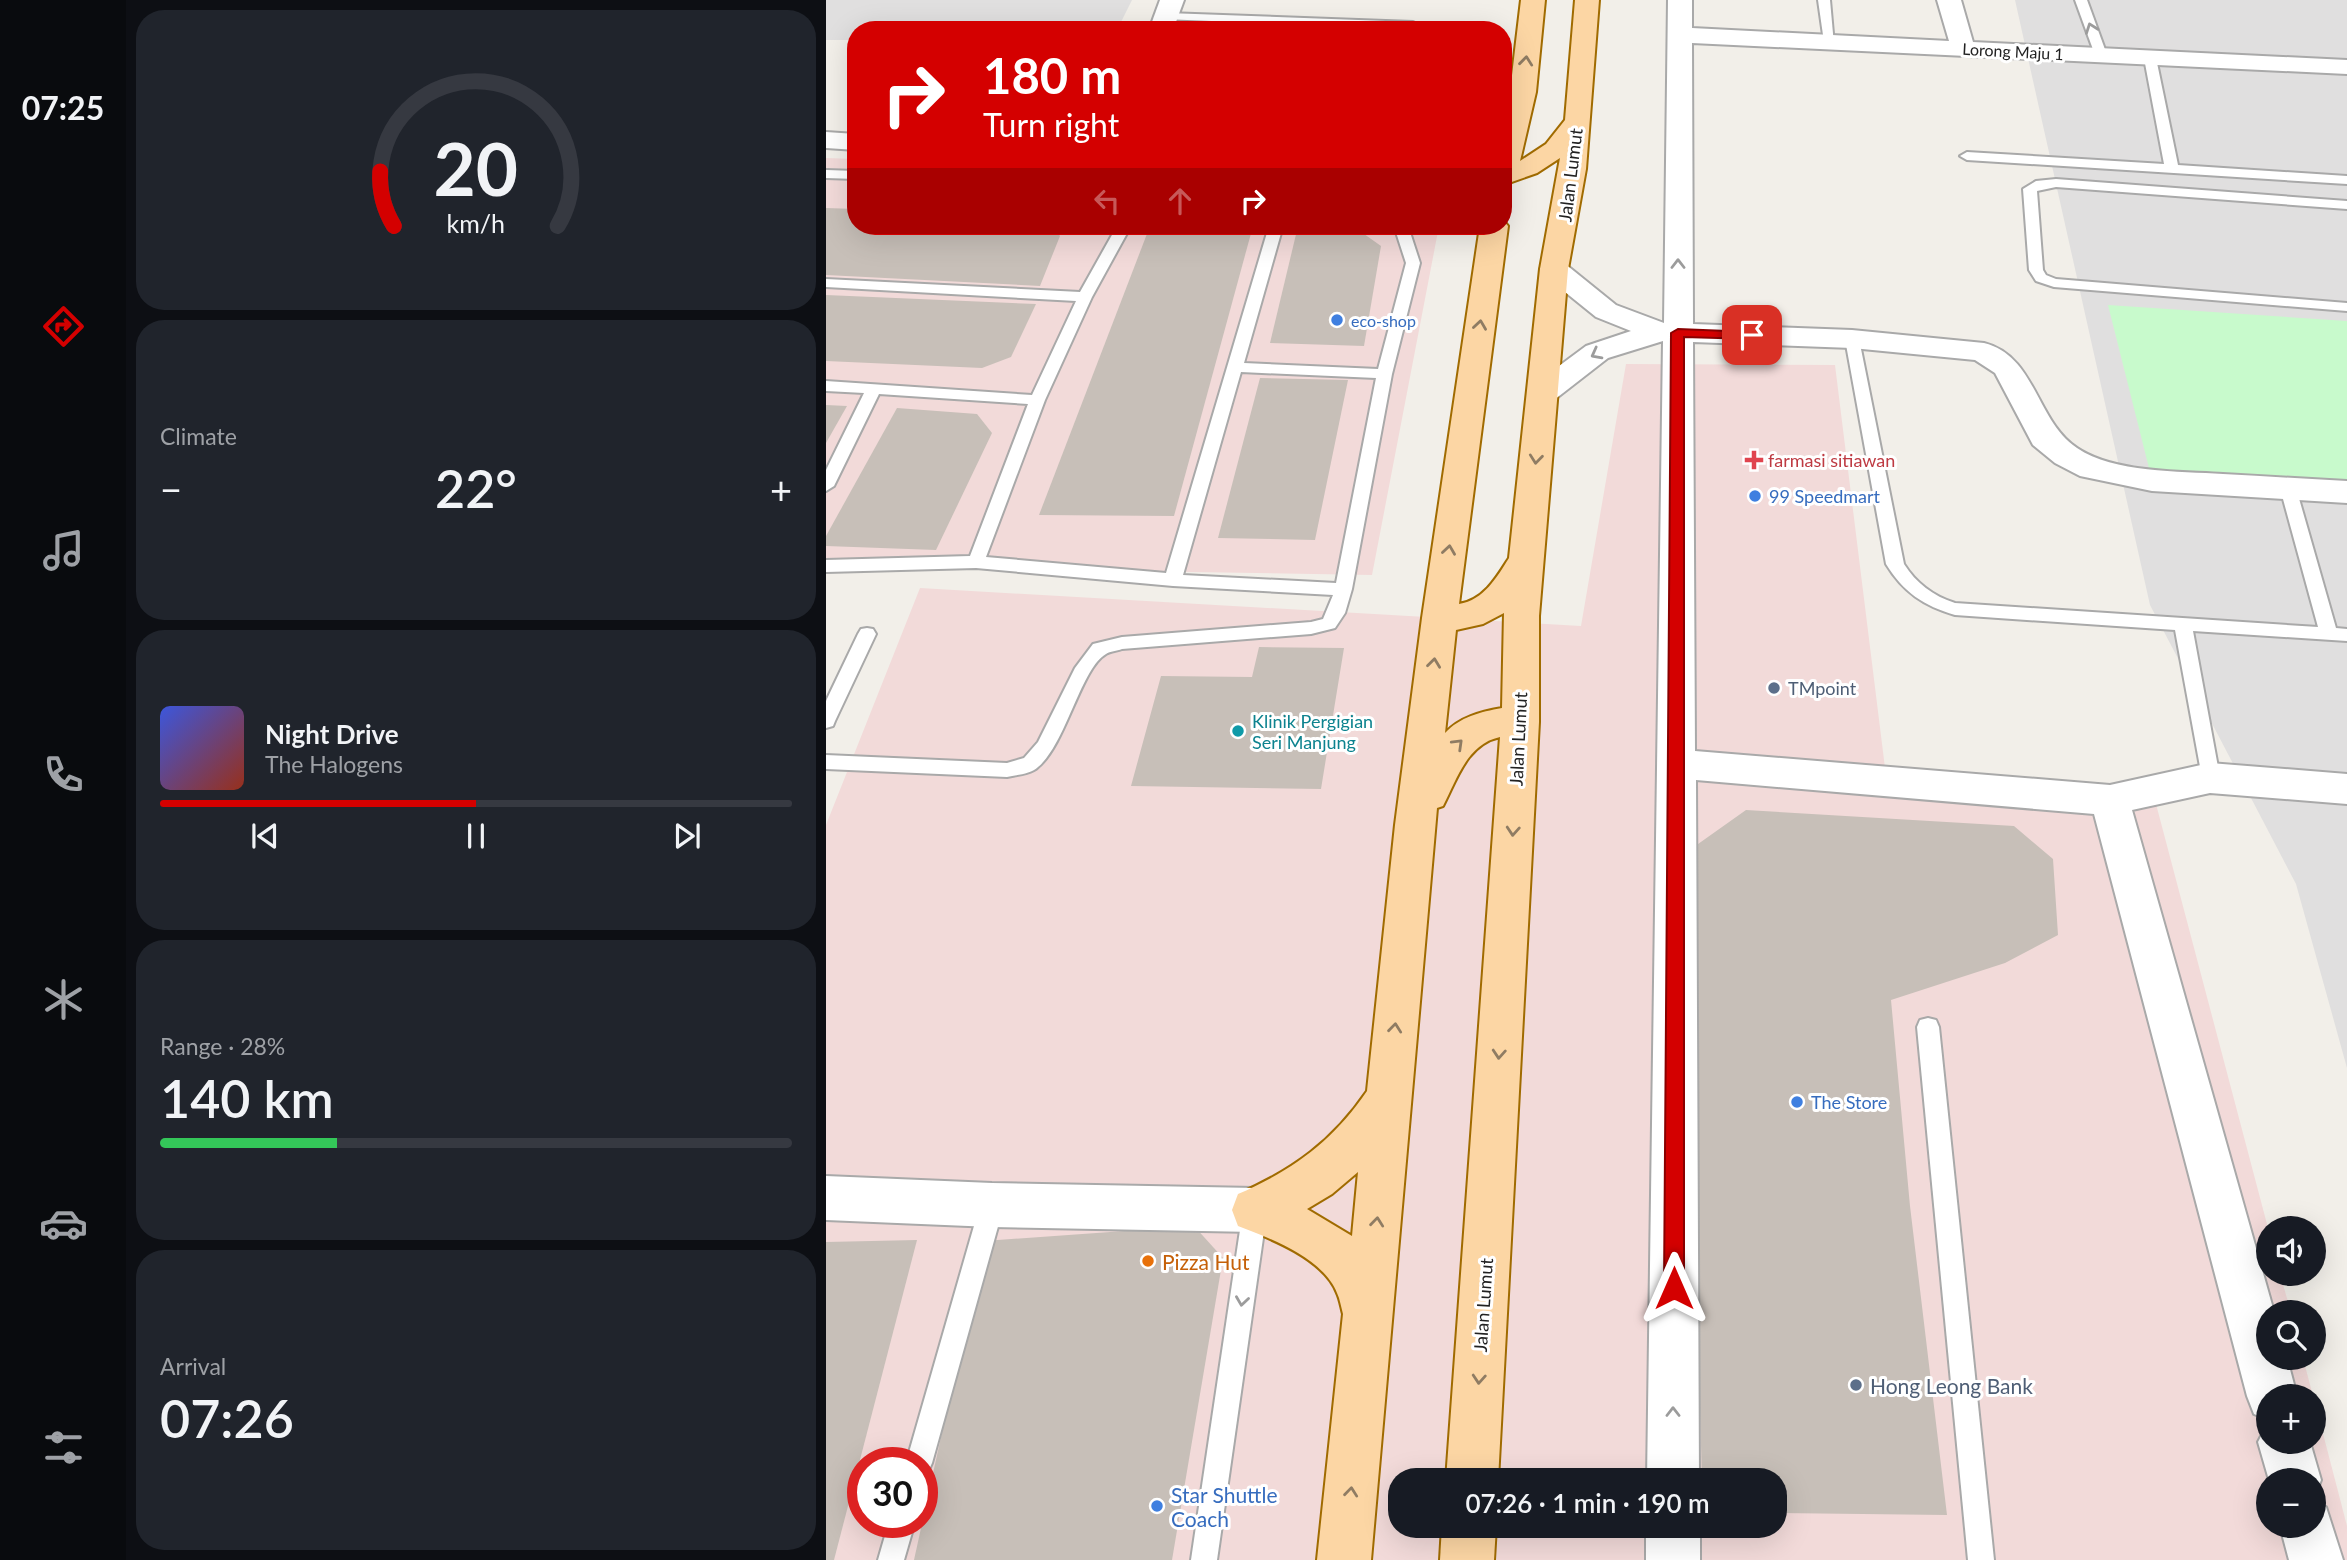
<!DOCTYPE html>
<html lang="en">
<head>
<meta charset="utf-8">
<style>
  body { margin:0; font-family:Lato,sans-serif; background:#20242c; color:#f1f3f6; height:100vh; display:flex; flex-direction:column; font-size:26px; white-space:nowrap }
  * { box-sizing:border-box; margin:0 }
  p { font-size:23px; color:#9ea1a6 }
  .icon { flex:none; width:38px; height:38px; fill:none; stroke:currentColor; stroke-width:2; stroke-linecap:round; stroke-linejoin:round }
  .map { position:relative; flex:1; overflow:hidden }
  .panel { display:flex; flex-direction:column; gap:10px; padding:10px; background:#0d0f14; width:700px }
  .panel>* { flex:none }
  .banner { position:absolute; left:21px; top:21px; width:665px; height:214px; border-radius:28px; box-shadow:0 7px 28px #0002; background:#d40000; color:#fff; overflow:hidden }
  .buttons { position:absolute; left:1430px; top:1216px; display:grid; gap:14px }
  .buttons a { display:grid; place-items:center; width:70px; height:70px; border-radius:50%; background:#171b24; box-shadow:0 7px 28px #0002; font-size:35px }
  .speed { position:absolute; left:21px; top:1447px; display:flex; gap:14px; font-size:35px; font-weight:700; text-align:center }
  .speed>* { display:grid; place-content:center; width:91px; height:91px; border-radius:50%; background:#171b24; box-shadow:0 7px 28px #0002; line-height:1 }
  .speed .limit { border:10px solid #d22; background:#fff; color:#111 }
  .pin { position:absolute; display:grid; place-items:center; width:60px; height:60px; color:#fff; margin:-30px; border-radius:14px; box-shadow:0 4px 10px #0006 }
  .me { position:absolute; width:77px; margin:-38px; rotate:0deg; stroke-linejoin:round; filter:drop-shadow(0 0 5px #0008) }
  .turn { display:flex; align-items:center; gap:24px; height:147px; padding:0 21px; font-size:32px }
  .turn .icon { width:91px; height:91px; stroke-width:2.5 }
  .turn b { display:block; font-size:49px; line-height:60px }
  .lanes { display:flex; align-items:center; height:66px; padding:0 21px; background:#0003; justify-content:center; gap:35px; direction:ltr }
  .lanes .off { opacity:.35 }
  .big { font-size:52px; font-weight:600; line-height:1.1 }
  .panel .widget { flex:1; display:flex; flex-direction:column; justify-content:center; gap:10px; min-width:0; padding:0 24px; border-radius:28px; background:#20242c }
  .panel .dial { align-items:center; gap:0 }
  .dial svg { height:182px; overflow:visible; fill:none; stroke:#363941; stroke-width:7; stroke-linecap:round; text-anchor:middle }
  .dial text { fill:#f1f3f6; stroke:none }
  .song { display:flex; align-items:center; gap:21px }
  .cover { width:84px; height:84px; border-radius:10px; background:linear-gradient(135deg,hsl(230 70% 55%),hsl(10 70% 35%)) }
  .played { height:7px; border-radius:4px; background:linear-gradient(90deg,#d40000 50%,#363941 50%) }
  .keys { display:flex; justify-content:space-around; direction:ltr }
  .heat { display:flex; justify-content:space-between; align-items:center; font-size:38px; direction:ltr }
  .charge { height:10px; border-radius:5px; background:linear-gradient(90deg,#34c759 28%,#363941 0) }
  .trip { position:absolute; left:562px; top:1468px; width:399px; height:70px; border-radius:28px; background:#171b24; box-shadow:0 7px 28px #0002; font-weight:600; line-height:70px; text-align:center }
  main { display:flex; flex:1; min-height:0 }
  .tabs { display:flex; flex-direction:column; width:126px; justify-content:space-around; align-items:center; background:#090b0e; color:#9ea1a6 }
  .tabs .icon { width:49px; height:49px }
  .tabs .current { color:#d40000 }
  .tabs b { font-size:32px; color:#f1f3f6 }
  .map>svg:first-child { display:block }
</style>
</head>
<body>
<main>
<nav class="tabs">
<b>07:25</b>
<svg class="icon current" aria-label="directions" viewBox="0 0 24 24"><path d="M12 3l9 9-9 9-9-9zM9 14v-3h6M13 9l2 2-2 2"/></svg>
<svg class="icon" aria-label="music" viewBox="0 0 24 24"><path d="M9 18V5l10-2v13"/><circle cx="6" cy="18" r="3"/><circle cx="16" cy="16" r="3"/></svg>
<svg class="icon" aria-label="phone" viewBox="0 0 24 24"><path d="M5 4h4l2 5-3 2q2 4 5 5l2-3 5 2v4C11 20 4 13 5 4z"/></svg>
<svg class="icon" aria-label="climate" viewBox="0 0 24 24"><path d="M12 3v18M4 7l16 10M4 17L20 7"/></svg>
<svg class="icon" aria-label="car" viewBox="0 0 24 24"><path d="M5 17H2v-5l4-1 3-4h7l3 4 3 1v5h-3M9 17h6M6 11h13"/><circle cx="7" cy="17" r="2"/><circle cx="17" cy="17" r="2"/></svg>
<svg class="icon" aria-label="filters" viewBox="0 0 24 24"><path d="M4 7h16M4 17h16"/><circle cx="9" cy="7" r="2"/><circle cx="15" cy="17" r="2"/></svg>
</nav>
<section class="panel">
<div class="widget dial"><svg viewBox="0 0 100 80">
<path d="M14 69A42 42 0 1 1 86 69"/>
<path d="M14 69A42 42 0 0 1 8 45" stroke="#d40000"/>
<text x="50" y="56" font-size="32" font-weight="700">20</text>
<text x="50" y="72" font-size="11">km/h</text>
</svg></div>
<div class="widget"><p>Climate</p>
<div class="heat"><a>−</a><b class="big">22°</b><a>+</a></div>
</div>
<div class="widget">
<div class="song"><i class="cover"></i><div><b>Night Drive</b><p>The Halogens</p></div></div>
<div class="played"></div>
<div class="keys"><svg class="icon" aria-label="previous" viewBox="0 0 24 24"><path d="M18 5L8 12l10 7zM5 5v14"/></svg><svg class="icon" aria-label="pause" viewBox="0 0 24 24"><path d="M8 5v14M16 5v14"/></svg><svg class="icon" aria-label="next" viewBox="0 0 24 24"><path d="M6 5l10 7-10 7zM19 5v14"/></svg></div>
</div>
<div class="widget"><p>Range · 28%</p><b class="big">140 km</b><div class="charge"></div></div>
<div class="widget"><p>Arrival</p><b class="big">07:26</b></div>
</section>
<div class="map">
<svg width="1521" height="1560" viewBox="0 0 1521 1560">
  <rect width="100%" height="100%" fill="#f2efe9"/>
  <g fill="#e0dfdf">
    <polygon points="0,0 306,0 291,30 30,30 30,40 0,40"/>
    <polygon points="1189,0 1521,0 1521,1068 1470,884 1324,605"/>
  </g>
  <g fill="#f2dad9" fill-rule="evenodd">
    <polygon points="0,158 30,159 30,226 613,226 546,575 0,566"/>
    <path d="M800,364L1009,365L1062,792L1330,804L1442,1228V1274H1454L1465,1312H1442V1358H1477L1487,1396H1442V1442H1488V1399L1521,1526V1560H0V825L94,588L755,626ZM37,1463H96V1522H37ZM574,1480H948V1526H574ZM1442,1480H1488V1526H1442Z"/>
  </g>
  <polygon fill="#c8facc" points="1282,305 1521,321 1521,492 1326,480"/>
  <g fill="#c7bfb8">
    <polygon points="0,208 30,209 30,226 226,226 234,236 214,286 0,275"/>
    <polygon points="324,226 427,226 348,516 213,515"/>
    <polygon points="472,226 531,229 555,246 538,346 444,343"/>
    <polygon points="0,295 210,304 185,357 156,368 0,361"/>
    <polygon points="434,378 522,380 489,540 392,538"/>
    <polygon points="0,405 21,406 0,443"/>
    <polygon points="71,408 151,414 166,433 110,550 0,546 0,536"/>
    <polygon points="433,647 518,648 495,789 305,786 335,676 426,677"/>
    <polygon points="920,810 1188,826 1227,859 1232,935 1179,963 1065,1000 1084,1206 1121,1515 948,1513 948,1480 876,1480 868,1204 865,849"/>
    <polygon points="368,1226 397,1258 346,1560 88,1560 158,1241"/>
    <polygon points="91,1240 8,1560 0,1560 0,1242"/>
  </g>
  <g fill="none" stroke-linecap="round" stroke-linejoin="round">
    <g stroke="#a9a9a9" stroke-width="4">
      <g id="service">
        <polygon points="992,0 1004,0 1008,45 998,42"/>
        <polygon points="1249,0 1261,0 1281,55 1279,58 1269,55"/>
        <polygon points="341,13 587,22 603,30 337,19 335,17"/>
        <polygon points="1324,54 1330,58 1352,165 1521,176 1521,184 1141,160 1134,156 1141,152 1338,164 1318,58"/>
        <polygon points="0,170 30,171 30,179 0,178"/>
        <polygon points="1230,179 1521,201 1521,209 1230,187 1211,191 1217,270 1220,275 1230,279 1521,303 1521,311 1228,287 1210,281 1203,270 1197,189 1210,181"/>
        <path d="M291,226H305L266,297L219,400L160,557L340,573L443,226H457L418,363L552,369L580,263L568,226H582L594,263L566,374L526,589L519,613L509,628L485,634L296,649C291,651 284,651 280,654C255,668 240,744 212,767C205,774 190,775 181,777L0,769V755L181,763L198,758L212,742L249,668L267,644L296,637L485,622L497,619L507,595L347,586L150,568L0,572V560L144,556L202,404L53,394L8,486L0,491V470L38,393L0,391V381L206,395L250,301L0,287V279L254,292ZM415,372L550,378L510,583L357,575Z"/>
        <path d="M1026,334L1033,339L1078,564C1090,583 1107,596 1129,603L1492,627L1454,488L1462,483L1470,488L1510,628L1521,629V641L1367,631L1394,778L1391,783L1384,785L1377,783L1349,630L1129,615C1098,606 1077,592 1060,564L1019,339Z"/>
        <polygon points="41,628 47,629 50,634 9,721 7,726 0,728 0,701 32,634 35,629"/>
        <polygon points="1102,1018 1110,1020 1113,1027 1168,1560 1142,1560 1091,1027 1094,1020"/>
        <polygon points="166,1194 174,1197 178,1205 106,1463 102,1472 96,1475 96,1463 80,1463 154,1205 158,1197"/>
        <polygon points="429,1199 437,1202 441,1210 391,1560 365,1560 417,1210 421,1202"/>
        <polygon points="63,1522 89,1522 78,1560 52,1560"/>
      </g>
    </g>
    <g stroke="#a9a9a9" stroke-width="4">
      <g id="minor">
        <polygon points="334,0 358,0 347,30 323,30"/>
        <path d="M842,0H866V28L1123,41L1111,0H1135L1147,42L1521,60V74L866,43L867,324L1026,330L1158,343C1210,356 1210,421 1251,448C1288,473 1353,471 1397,474C1439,476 1480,479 1521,481V503L1326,491L1254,476L1229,463L1207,445L1169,373L1149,360L1026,348L867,342L869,751L1284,785L1384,763L1521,774V804L1384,793L1306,810L1448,1312H1442V1358H1461L1471,1396H1442V1420L1428,1414L1421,1396L1268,814L870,780L873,1480H821L837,341L782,358L728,400L717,403L706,400L702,393L706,386L760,346L805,331L770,317L718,275L714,269L718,263L728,260L738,263L790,305L838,323Z"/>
        <polygon points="0,1176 166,1183 429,1188 446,1194 452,1210 446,1226 429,1232 166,1227 0,1220"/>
        <polygon points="1442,1423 1442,1442 1484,1442 1495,1480 1488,1498 1488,1480 1443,1480 1432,1442"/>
        <polygon points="1488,1502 1500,1507 1517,1560 1463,1560 1454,1526 1488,1526"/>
        <rect x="820" y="1526" width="54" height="34"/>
      </g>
    </g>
    <g stroke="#a9a9a9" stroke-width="4">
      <polygon id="tertiary" points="0,132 30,134 30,150 0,148"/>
    </g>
    <g stroke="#a06b00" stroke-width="4">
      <g id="primary">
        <path d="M695,0H719L710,92L694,161L720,144L739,120L749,0H773L760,169L742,269L713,616V722L672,1480H620L674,737C641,744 631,779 617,806L611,808L545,1560H491L517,1314C515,1307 514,1299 511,1293C498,1259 444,1238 412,1226L406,1210L412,1194C467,1170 507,1141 541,1091L569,825L596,618L654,226H677V220L682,226L633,604C658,600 671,577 683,558L714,269L734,158L711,173L677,185V122L684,92ZM678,613L676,708C654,712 634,717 619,733L630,630L657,624ZM532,1172L526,1236L481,1209L506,1194Z"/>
        <polygon points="616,1526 670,1526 668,1560 614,1560"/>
      </g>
    </g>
    <use href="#service" fill="#fff" fill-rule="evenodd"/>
    <use href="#minor" fill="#fff" fill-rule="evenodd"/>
    <use href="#tertiary" fill="#fff" fill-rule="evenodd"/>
    <use href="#primary" fill="#fcd6a4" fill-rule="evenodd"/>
  </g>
  <defs><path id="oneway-chevron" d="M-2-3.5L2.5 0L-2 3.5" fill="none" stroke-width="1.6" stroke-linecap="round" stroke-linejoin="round" transform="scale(1.75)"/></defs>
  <g stroke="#9c9c9c">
    <use href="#oneway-chevron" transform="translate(1265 28) rotate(-110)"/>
    <use href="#oneway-chevron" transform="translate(852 264) rotate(-90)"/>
    <use href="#oneway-chevron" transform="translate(770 354) rotate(152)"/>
    <use href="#oneway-chevron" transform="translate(416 1301) rotate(98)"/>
    <use href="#oneway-chevron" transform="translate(847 1412) rotate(-90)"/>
  </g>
  <g stroke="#8f7c63">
    <use href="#oneway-chevron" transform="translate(700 61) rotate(-84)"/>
    <use href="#oneway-chevron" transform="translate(654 325) rotate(-82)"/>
    <use href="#oneway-chevron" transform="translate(710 459) rotate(96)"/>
    <use href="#oneway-chevron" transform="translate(623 550) rotate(-82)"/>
    <use href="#oneway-chevron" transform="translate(608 663) rotate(-83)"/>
    <use href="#oneway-chevron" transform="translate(632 744) rotate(-44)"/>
    <use href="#oneway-chevron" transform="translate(687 831) rotate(94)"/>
    <use href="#oneway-chevron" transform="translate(569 1028) rotate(-84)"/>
    <use href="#oneway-chevron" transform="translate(673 1054) rotate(94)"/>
    <use href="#oneway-chevron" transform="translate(551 1222) rotate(-84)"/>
    <use href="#oneway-chevron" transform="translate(653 1379) rotate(94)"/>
    <use href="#oneway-chevron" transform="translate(525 1492) rotate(-84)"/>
  </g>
  <polygon fill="#d40000" stroke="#8a0000" stroke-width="2" points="852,329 926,332 933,335 926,339 858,337 858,1288 855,1295 848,1297 840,1295 838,1288 845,333"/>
  <g fill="#3f7fe0" stroke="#fff" stroke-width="2.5">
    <circle cx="511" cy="320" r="7"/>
    <circle cx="929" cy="496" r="7"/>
    <circle cx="971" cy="1102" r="7"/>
    <circle cx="331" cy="1506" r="7"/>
  </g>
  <path fill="#e0444e" stroke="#fff" stroke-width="2.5" d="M924.5 449.5h7v7h7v7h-7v7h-7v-7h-7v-7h7z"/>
  <g fill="#5c6f8a" stroke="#fff" stroke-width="2.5">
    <circle cx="948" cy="688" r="7"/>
    <circle cx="1030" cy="1385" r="7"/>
  </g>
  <circle fill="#0f9aa8" stroke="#fff" stroke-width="2.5" cx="412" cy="731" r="7"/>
  <circle fill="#e8710a" stroke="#fff" stroke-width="2.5" cx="322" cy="1261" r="7"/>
  <g text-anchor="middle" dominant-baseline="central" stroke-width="6" stroke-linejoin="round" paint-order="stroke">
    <g font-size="16" fill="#222" stroke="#fff">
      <text transform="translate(1187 51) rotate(3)">Lorong Maju 1</text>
    </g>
    <g font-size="16" fill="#366cbe" stroke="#fff" text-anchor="start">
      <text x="525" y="320">eco-shop</text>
    </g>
    <g font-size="18" fill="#222" stroke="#fff">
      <text transform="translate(744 175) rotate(-83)">Jalan Lumut</text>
      <text transform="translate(692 739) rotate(-87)">Jalan Lumut</text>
      <text transform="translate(657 1305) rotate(-86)">Jalan Lumut</text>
    </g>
    <g font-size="18" fill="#be3a42" stroke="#fff" text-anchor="start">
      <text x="942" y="460">farmasi sitiawan</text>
    </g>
    <g font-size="18" fill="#366cbe" stroke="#fff" text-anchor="start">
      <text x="943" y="496">99 Speedmart</text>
      <text x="985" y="1102">The Store</text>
    </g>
    <g font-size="18" fill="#4e5e75" stroke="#fff" text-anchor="start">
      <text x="962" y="688">TMpoint</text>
    </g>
    <g font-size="18" fill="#0d838f" stroke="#fff" text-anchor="start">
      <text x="426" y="721">Klinik Pergigian<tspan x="426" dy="21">Seri Manjung</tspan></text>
    </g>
    <g font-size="21" fill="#c56008" stroke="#fff" text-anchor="start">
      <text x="336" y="1261">Pizza Hut</text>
    </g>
    <g font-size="21" fill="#4e5e75" stroke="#fff" text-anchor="start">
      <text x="1044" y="1385">Hong Leong Bank</text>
    </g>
    <g font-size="21" fill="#366cbe" stroke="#fff" text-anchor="start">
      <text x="345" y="1494">Star Shuttle<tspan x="345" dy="24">Coach</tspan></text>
    </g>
  </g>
</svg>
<div class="buttons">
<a><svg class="icon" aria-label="sound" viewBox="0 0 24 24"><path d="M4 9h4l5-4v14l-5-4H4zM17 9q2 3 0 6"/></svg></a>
<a><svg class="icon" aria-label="search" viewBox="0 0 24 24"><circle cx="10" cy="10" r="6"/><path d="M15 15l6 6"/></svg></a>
<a>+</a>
<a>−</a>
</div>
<div class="speed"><div class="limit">30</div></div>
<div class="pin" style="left:926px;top:335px;background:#d93025"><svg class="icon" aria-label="arrive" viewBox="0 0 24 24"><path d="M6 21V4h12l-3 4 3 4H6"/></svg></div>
<svg class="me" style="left:848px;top:1288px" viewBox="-20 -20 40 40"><path d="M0-17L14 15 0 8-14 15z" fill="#d40000" stroke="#fff" stroke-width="4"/></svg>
<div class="trip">07:26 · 1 min · 190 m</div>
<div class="banner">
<div class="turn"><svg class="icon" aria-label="right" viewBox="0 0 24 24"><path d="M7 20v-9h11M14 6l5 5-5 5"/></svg><div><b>180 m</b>Turn right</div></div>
<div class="lanes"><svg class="icon off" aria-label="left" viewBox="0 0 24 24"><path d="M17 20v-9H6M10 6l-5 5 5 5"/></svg><svg class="icon off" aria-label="ahead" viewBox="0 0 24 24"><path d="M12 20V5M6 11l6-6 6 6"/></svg><svg class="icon" aria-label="right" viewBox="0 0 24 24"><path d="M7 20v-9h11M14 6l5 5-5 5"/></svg></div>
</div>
</div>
</main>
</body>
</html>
